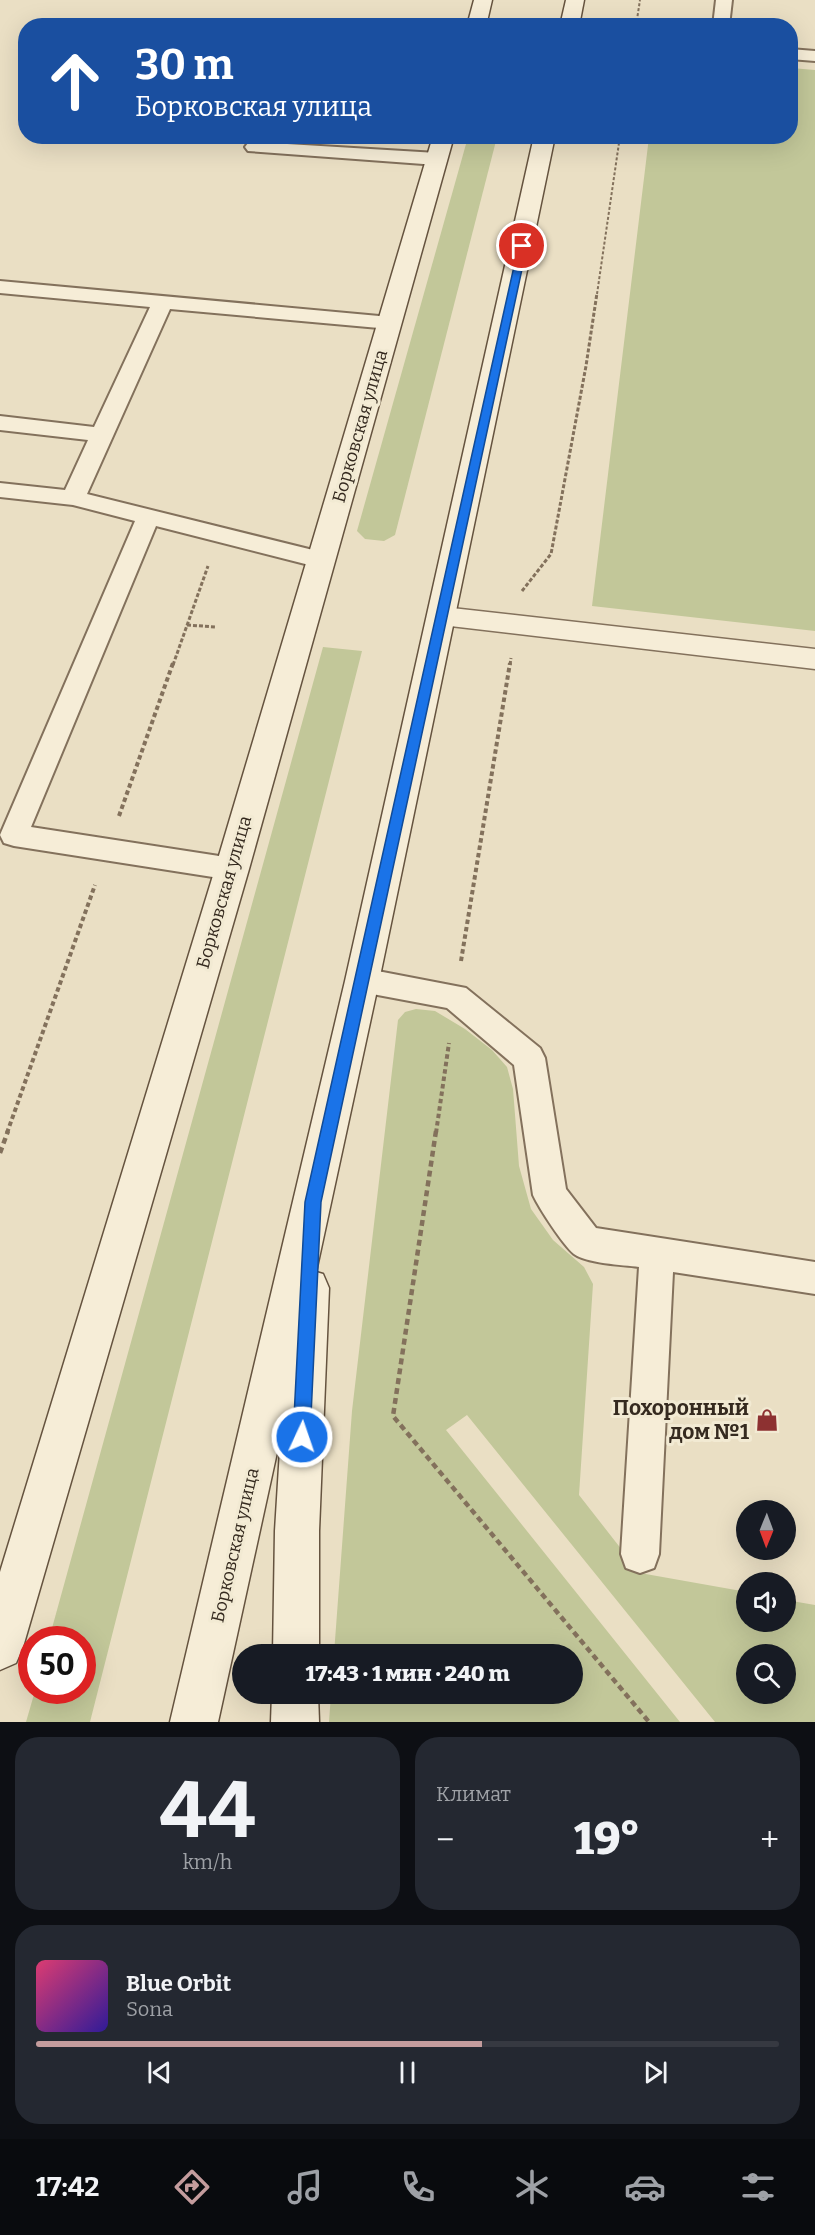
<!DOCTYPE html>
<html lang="ru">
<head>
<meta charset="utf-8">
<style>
  body { margin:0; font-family:Bitter,serif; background:#242831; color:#f1f3f6; height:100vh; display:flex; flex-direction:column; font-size:22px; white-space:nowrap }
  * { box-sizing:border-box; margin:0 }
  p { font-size:20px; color:#9ea1a6 }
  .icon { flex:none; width:33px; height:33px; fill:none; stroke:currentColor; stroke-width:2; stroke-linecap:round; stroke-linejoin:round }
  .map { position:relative; height:1722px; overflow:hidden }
  .details { display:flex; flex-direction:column; gap:15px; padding:15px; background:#0d0f14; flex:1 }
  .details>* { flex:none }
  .banner { position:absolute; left:18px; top:18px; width:780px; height:126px; border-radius:24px; box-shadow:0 6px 24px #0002; background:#1a4fa0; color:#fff; overflow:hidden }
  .needle { width:39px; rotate:181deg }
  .fabs { position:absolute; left:736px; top:1500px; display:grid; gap:12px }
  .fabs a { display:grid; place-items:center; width:60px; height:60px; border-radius:50%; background:#171b24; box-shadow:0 6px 24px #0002; font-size:30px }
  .speed { position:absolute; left:18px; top:1626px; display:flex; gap:12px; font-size:30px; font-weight:700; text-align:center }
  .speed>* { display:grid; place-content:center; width:78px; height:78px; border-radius:50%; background:#171b24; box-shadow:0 6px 24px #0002; line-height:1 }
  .speed .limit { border:9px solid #d22; background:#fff; color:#111 }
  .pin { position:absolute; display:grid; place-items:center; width:51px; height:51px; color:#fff; margin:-26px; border:3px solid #fff; border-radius:50%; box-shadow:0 2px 6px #0007 }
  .me { position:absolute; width:66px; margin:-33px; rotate:3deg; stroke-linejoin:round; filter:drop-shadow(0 0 4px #0008) }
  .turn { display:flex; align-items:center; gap:21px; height:126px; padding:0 18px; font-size:27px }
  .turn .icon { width:78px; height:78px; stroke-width:2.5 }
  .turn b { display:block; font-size:42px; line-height:51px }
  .big { font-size:45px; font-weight:800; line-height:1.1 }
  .details .card { flex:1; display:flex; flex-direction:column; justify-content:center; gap:9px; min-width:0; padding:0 21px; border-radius:24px; background:#242831 }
  .details .dial { align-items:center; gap:0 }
  .dial b { font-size:78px; line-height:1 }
  .song { display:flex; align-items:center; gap:18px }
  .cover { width:72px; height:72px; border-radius:9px; background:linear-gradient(135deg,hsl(340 70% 55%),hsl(250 70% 35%)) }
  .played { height:6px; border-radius:3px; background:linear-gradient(90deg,#c49c9d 60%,#363941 60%) }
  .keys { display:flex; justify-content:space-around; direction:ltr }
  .heat { display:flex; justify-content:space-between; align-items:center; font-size:33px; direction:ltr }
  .details .tiles { flex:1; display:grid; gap:15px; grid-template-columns:1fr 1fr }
  .card:last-child { grid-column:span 2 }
  .trip { position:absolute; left:232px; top:1644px; width:351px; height:60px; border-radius:30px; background:#171b24; box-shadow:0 6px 24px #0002; font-weight:800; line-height:60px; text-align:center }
  .menu { display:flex; height:96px; justify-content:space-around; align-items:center; background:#090b0e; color:#9ea1a6 }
  .menu .icon { width:42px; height:42px }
  .menu .current { color:#c49c9d }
  .menu b { font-size:27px; color:#f1f3f6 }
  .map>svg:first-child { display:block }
</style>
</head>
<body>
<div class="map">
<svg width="815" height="1722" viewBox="0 0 815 1722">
  <rect width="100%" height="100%" fill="#eadfc4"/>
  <g fill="#c2c799" fill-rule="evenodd">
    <polygon points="791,68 815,70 815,631 592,606 649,137 790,136"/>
    <polygon points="468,137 497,137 395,535 384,541 365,539 357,531"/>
    <polygon points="323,647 362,651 90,1722 26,1722 35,1691 82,1690 82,1640 49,1639"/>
    <path d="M416,1009L435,1011L465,1029L492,1050L507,1067L513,1089L519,1166L531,1209L553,1240L584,1267L593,1284L579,1495L640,1573L747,1592V1622H786V1600L815,1605V1722H715L467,1415L446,1430L680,1722H329L331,1694H573V1654H334L352,1411L398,1020L405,1012ZM747,1654H786V1694H747Z"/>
  </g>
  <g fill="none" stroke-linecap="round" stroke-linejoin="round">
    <g stroke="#83715c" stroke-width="4">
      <g id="service">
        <polygon points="716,0 732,0 729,26 713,26"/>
        <polygon points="790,49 815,51 815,61 790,59"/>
        <polygon points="254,142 437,153 444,155 446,159 444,163 437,165 248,151 245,147 248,143"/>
        <polygon points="0,281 390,317 397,319 400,323 397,327 390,329 170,309 87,494 321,552 330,554 333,560 330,566 321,568 156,526 31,827 232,858 242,861 246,869 242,877 232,880 14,846 4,843 0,835 135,521 73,505 0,497 0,483 65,490 88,440 0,430 0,416 94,427 150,307 0,293"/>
        <path d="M362,968L466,988L540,1048L545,1058L566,1189L596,1228L815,1262V1294L673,1272L659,1554L654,1568L640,1573L626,1568L621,1554L639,1267C623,1265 585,1263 574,1254C563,1245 539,1208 533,1195L514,1065L447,1008L351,990L347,981L351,972Z"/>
      </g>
    </g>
    <g stroke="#83715c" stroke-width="3">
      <polygon id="minor" points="443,607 815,649 815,669 433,624 429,617 433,610"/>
    </g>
    <g stroke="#65533f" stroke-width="3">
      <g id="secondary">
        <polygon points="474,0 492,0 486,26 467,26"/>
        <polygon points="566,0 584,0 579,26 560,26"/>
        <polygon points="433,136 454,136 249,869 23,1647 16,1663 0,1670 0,1572 215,869"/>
        <polygon points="534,136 555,136 379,981 316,1272 323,1274 329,1288 319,1531 319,1654 273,1654 275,1531 281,1434 218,1722 170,1722 345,981"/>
        <polygon points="272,1694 318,1694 319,1722 271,1722"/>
      </g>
    </g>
    <g stroke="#83715c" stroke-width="2" stroke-dasharray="3 2" stroke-linecap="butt">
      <polyline points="636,26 640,0"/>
      <polyline points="597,294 620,136"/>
    </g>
    <g stroke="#83715c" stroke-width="3" stroke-dasharray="4 2" stroke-linecap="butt">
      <polyline points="522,591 551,554 586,366 597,293"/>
      <polyline points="187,625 216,627"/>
      <polyline points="173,665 208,566"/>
      <polyline points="510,665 511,658"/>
    </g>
    <g stroke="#83715c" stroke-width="4" stroke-dasharray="4.5 3" stroke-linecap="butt">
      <polyline points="119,816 173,663"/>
      <polyline points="461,961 510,663"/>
      <polyline points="7,1133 95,885"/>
      <polyline points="436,1133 449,1043"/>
    </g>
    <g stroke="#83715c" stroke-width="4.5" stroke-dasharray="6 4" stroke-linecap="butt">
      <polyline points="436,1131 393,1416 649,1722"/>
      <polyline points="0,1153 8,1131"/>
    </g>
    <use href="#service" fill="#f6edd7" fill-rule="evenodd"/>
    <use href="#minor" fill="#f6edd7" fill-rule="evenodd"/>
    <use href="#secondary" fill="#f6edd7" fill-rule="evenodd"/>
  </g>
  <polygon fill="#1a73e8" stroke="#114b97" stroke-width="1.5" points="519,244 527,246 321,1202 310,1437 308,1443 302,1445 295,1443 293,1437 305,1202"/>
  <defs>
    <g id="shop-bare" transform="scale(1.8)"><path d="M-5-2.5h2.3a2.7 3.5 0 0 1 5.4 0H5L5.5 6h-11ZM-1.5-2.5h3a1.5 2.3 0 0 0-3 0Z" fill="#8d3131" stroke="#f2ead3" stroke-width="2.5" paint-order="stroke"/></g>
  </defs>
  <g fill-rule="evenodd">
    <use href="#shop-bare" x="767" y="1420"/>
  </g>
  <g text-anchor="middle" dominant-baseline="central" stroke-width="6" stroke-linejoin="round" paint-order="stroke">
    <g font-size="18" fill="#352a1f" stroke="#f2ead3">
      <text transform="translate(360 426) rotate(-74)">Борковская улица</text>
      <text transform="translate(224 892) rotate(-74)">Борковская улица</text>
      <text transform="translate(235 1545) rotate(-77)">Борковская улица</text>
    </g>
    <g font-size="21" font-weight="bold" fill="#352a1f" stroke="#f2ead3" text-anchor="end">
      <text x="749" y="1408">Похоронный<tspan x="749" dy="24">дом №1</tspan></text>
    </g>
  </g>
</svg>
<div class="fabs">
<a><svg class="needle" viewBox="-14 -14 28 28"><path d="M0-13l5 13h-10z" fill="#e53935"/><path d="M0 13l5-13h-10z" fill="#9ea1a6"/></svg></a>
<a><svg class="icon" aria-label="sound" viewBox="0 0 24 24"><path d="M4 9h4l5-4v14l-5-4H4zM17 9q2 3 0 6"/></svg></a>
<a><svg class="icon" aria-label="search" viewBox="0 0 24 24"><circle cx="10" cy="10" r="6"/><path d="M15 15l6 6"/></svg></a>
</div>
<div class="speed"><div class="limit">50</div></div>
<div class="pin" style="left:522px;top:246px;background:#d93025"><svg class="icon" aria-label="arrive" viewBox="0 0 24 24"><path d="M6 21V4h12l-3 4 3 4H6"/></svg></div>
<svg class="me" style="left:302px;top:1437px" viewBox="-20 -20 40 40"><circle r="17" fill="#1a73e8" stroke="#fff" stroke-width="3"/><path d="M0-11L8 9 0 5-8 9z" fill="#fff"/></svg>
<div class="trip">17:43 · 1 мин · 240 m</div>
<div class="banner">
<div class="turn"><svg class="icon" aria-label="ahead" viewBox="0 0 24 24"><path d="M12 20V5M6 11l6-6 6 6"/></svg><div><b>30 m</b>Борковская улица</div></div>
</div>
</div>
<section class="details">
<div class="tiles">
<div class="card dial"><b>44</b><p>km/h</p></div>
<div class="card"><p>Климат</p>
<div class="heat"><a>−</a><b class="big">19°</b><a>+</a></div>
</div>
<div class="card">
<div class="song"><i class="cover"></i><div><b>Blue Orbit</b><p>Sona</p></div></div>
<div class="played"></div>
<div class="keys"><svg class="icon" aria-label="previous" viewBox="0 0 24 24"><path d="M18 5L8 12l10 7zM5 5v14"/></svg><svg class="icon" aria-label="pause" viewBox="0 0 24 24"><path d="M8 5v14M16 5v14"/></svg><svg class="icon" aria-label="next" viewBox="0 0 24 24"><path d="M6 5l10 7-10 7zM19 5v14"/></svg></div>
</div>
</div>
</section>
<nav class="menu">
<b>17:42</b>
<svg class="icon current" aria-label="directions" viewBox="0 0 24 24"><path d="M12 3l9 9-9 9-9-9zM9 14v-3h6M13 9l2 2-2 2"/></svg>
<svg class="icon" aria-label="music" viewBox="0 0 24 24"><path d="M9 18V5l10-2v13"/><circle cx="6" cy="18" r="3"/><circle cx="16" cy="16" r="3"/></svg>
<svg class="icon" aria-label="phone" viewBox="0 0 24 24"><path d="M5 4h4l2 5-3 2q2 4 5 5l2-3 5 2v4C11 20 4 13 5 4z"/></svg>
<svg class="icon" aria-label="climate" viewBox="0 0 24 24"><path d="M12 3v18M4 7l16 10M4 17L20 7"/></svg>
<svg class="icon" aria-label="car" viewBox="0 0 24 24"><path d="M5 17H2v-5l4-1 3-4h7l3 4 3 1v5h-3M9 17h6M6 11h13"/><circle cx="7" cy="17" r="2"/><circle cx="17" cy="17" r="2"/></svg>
<svg class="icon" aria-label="filters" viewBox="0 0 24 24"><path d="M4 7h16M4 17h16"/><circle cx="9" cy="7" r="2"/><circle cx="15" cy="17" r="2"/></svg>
</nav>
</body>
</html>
